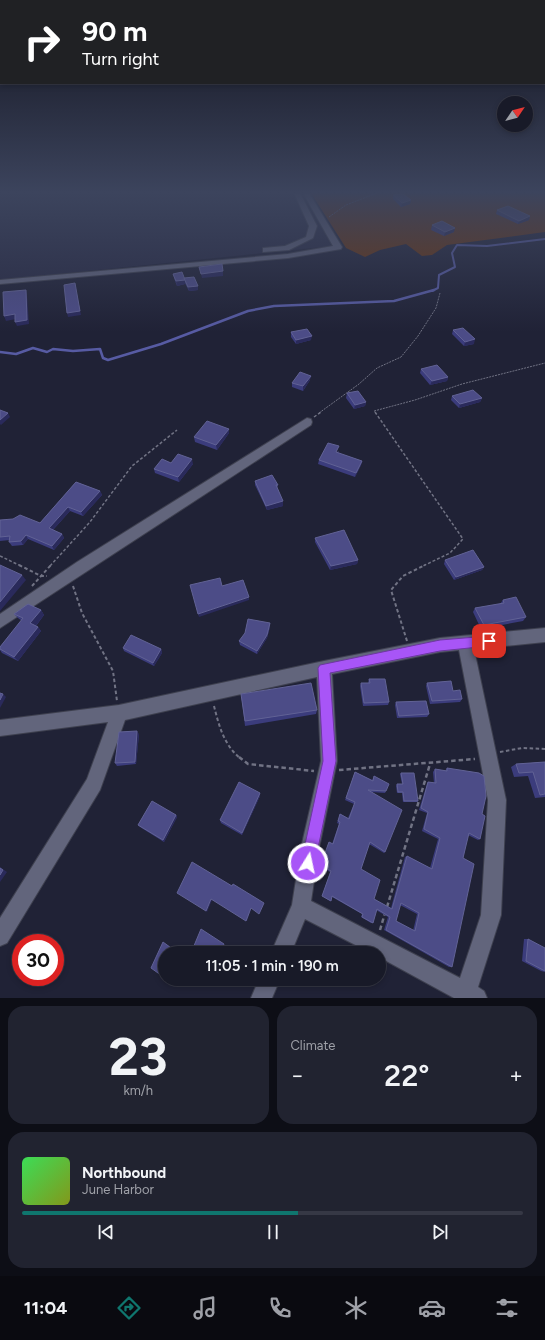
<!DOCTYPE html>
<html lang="en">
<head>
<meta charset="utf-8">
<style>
  body { margin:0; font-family:Figtree,sans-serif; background:#212330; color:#f1f3f6; height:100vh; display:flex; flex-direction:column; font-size:15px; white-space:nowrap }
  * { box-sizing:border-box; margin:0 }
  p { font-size:13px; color:#9fa1a8 }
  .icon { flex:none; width:22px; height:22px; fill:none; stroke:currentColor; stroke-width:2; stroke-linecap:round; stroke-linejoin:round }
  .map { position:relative; height:998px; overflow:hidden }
  .details { display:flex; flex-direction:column; gap:8px; padding:8px; background:#0d0e16; flex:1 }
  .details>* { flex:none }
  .top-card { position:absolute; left:0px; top:0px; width:545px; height:84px; box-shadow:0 2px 6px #0003,0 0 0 1px #363845; background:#202124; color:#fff; overflow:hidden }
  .needle { width:26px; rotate:55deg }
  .buttons { position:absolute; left:497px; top:96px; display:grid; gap:8px }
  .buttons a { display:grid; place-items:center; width:36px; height:36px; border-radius:50%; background:#181a28; box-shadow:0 2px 6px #0003,0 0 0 1px #363845; font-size:20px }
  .speed { position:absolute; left:12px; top:934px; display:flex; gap:8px; font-size:20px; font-weight:700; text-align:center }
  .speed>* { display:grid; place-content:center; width:52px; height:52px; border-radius:50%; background:#181a28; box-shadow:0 2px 6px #0003,0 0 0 1px #363845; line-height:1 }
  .speed .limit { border:6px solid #d22; background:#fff; color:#111 }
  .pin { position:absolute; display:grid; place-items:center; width:34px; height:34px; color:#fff; margin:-17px; border-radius:8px; box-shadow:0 2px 6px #0006 }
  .me { position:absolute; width:44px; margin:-22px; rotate:10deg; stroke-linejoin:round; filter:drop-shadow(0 0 3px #0008) }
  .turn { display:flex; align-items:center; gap:14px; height:84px; padding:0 16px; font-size:18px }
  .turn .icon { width:52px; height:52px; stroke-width:2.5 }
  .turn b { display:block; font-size:28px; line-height:34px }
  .big { font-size:30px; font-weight:600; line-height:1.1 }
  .details .widget { flex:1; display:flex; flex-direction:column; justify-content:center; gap:6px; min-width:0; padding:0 14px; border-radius:16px; background:#212330 }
  .details .dial { align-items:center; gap:0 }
  .dial b { font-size:52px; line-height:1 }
  .song { display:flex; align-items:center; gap:12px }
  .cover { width:48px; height:48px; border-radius:6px; background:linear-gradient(135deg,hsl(130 70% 55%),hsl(70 70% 35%)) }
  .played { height:4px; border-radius:2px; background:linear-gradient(90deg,#0f766e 55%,#363845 55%) }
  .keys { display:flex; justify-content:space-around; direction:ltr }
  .heat { display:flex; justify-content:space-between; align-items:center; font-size:22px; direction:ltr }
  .details .tiles { flex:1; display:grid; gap:8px; grid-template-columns:1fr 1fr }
  .widget:last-child { grid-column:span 2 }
  .trip { position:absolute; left:158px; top:946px; width:228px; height:40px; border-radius:20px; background:#181a28; box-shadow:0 2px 6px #0003,0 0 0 1px #363845; font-weight:600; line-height:40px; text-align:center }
  .tabs { display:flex; height:64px; justify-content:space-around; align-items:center; background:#0a0a10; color:#9fa1a8 }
  .tabs .icon { width:28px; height:28px }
  .tabs .current { color:#0f766e }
  .tabs b { font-size:18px; color:#f1f3f6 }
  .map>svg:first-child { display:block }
</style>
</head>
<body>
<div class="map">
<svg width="545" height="998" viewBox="0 0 545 998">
  <rect width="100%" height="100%" fill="#202236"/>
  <polygon fill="#282a43" points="0,193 304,193 333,246 0,280"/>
  <polygon fill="#6e3409" points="311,193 545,193 545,232 447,245 432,255 422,256 406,244 380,250 365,257 346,248"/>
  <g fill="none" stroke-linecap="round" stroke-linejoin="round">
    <polyline stroke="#575ba3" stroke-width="2" points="432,291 438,288 439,275 455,267 452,253 457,245 487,246 545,239"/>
    <polyline stroke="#575ba3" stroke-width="2.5" points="0,352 16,354 33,348 47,352 53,349 73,351 100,349 103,358 108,360 161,344 248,311 274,306 394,301 434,290"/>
    <g stroke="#3e404f" stroke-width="2">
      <g id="minor">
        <polygon points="294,193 300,193 317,226 313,238 289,250 263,252 263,248 285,246 306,237 309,226"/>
        <polygon points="303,193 309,193 342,247 341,249 288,258 0,284 0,280 288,254 333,246"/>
        <polygon points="307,418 311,419 312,422 311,425 0,628 0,614 77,562"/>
        <path d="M545,628V642L474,649L506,800L501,915L478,987L484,991L487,998H454L379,957V953H371L305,919L291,953H271L292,905L301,848L321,761L317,677L125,720L100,790L7,943L0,946V918L87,779L108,722L0,736V720L119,705L324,661L440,638ZM459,650L488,800L481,915L460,978L311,901L319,848L337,761L332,674L440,652Z"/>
        <polygon points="259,979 280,979 272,998 251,998"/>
      </g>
    </g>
    <g stroke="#717384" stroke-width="1" stroke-dasharray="2 1" stroke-linecap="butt">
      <polyline points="329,217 346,205 377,193"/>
      <polyline points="319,413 359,384 377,368 401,357 418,336 436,308 440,293"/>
      <polyline points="376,413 374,411 415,400 462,384 545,363"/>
    </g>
    <g stroke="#717384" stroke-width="1.5" stroke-dasharray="3 2" stroke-linecap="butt">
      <polyline points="375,412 463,539 450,553 423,566"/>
      <polyline points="314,417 321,412"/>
      <polyline points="0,556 21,566"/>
      <polyline points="50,566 90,522 132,466 177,430"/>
    </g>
    <g stroke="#717384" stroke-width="2" stroke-dasharray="3.5 2.5" stroke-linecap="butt">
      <polyline points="19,565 41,576 47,576"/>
      <polyline points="32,586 51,565"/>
      <polyline points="73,586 82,613 113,671 117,701"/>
      <polyline points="407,641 391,590 403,576 425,565"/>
      <path d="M214,706C219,726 224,745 240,758"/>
      <polyline points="500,752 522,748 545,749"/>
    </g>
    <g stroke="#717384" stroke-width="2.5" stroke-dasharray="4.5 3" stroke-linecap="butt">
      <polyline points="239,757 248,764 314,771"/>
      <polyline points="339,770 475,759"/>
      <polyline points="387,907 430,764"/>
      <polyline points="380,930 385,913"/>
    </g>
    <use href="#minor" fill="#62657c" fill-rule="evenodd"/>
  </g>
  <g fill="#3b3c7c" fill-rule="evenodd">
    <polygon points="393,195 411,200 410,204 401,207 393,199"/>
    <polygon points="497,210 530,216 529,220 518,224 496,214"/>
    <polygon points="432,225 454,232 444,236 431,230"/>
    <polygon points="173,274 185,279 198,290 189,291 185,283 185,284 177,286 174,278"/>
    <polygon points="453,330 474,344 464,346 452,334"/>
    <polygon points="291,332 311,340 296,344 291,337"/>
    <polygon points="421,369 448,377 447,381 430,385 420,373"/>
    <polygon points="310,380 303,391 292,387 292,383"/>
    <polygon points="347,393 366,402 365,406 354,409 346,398"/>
    <polygon points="452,396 482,398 480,402 459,408 451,400"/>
    <polygon points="229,433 217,450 195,442 194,437"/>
    <polygon points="339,451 338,453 362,461 361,465 355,477 318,464 319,460"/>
    <polygon points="171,463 193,464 179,482 155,473 154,469"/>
    <polygon points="255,481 278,485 277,488 283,506 267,510 255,485"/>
    <polygon points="76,482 100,491 102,495 83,516 70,511 53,530 62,534 64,538 54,550 28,539 23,545 12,546 9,542 10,540 0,541 0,521 13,519 40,523"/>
    <polygon points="315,538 358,560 357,564 330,570 315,542"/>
    <polygon points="445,560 484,567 482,570 454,580 444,564"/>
    <polygon points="503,600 526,617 523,621 481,629 473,612 475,608 500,604"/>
    <polygon points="41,610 44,615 36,626 38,627 41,631 18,661 2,653 0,650 0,647 22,621 18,618 14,614"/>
    <polygon points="270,623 270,627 267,638 257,654 240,645 239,641"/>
    <polygon points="123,648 161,649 162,653 154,666 124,651"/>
    <polygon points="369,679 389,702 388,705 363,706 360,686 361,683 368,683"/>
    <polygon points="427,683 453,691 462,699 460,702 430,704 426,686"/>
    <polygon points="241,694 317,710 316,714 245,726"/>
    <polygon points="396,702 429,714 427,717 397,718 395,705"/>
    <polygon points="139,734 136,764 117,766 115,763"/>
    <polygon points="545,762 545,797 535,798 528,776 514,777 511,767 516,764"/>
    <path d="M447,768L482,814L480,839L478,840L468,835L463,858L452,967H449L384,930L388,917L376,910L373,923H371L361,917L362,914L332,897L330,901L322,896L330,872L318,866L322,852L325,853L332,844L339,824L337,823L340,814L348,818L354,804L345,800L355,772L372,780L374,776L386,791L385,793L371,792L385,852L384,853L369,844L361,869L374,899L391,908L405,857L407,856L430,868L438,839L422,831L427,813L419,810L427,784L428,782L434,783L433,772L435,769L445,771ZM400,905L417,914L413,931L396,921Z"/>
    <polygon points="401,773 418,801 417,802 403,802 402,793 397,793 396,786 397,784 402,784 400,774"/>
    <polygon points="260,793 260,796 242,835 221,823 220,820"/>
    <polygon points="176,815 177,817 164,842 140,827 138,825"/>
    <polygon points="524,939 528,939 545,972 541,971 522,961"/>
  </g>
  <g fill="#2a2a5b">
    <polygon points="411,200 410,204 401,207 402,203"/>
    <polygon points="530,216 529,220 518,224 519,221"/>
    <polygon points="455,228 454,232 444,236 445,232"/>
    <polygon points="223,271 223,276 202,278 201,274"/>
    <polygon points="185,280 185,284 177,286 176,281"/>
    <polygon points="75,283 81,315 68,317 67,313"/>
    <polygon points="198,286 198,290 189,291 188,287"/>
    <polygon points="26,290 27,295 29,324 17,326 15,322"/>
    <polygon points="15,314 16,319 6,321 4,316"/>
    <polygon points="312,336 311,340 296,344 296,340"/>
    <polygon points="475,339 474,344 464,346 465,342"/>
    <polygon points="311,376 310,380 303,391 303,386"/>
    <polygon points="448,377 447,381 430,385 432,381"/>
    <polygon points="482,398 480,402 459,408 460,404"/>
    <polygon points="366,402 365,406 354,409 355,405"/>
    <polygon points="8,413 10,417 1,425 0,424 0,420"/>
    <polygon points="229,429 229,433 217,450 216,445"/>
    <polygon points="192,459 193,464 179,482 178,477"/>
    <polygon points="362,461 361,465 355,477 356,473"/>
    <polygon points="100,491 102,495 83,516 81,512"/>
    <polygon points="283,501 283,506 267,510 266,506"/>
    <polygon points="68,507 70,511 51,532 49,528"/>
    <polygon points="62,534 64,538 54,550 52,546"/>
    <polygon points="26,535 28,539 23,545 21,541"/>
    <polygon points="358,560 357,564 330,570 331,566"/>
    <polygon points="484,567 482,570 454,580 456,577"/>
    <polygon points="22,575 26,580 0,611 0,602"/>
    <polygon points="249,597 249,600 199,617 198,614"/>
    <polygon points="41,610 44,615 34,628 30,623"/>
    <polygon points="270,623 270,627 267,638 257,654 257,651"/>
    <polygon points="38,627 41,631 18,661 14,657"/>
    <polygon points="161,649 162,653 154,666 153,663"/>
    <polygon points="3,694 6,697 0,708 0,700"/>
    <polygon points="137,731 139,734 136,764 135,762"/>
    <polygon points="260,793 260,796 242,835 242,833"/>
    <polygon points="176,815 177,817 164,842 163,840"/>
    <polygon points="0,867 7,872 0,882"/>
    <polygon points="211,899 212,900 207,912 206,911"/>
    <polygon points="251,908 251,909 247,921 246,921"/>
    <polygon points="163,942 164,943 180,953 178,953"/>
  </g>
  <g fill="#4c4c87" stroke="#616295" fill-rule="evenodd">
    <polygon points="403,194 411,200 402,203 393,195"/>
    <polygon points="508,206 530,216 519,221 497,210"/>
    <polygon points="442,221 455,228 445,232 432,225"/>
    <polygon points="222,264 223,271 201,274 199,267"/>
    <polygon points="182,272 185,280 176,281 173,274"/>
    <polygon points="194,277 198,286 188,287 184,278"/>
    <polygon points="75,283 80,311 67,313 64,285"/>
    <polygon points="26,290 27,320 15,322 15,314 4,316 3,292"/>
    <polygon points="463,328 475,339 465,342 453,330"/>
    <polygon points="307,329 312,336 296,340 291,332"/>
    <polygon points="437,365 448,377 432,381 421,369"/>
    <polygon points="300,372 311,376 303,386 292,383"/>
    <polygon points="473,390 482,398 460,404 452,396"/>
    <polygon points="358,391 366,402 355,405 347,393"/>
    <polygon points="0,410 8,413 0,420"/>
    <polygon points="207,421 229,429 216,445 194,437"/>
    <polygon points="328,443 339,446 336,452 362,461 356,473 319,460"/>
    <polygon points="178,454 192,459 178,477 154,469 162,459 171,463"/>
    <polygon points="272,475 278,485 276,485 283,501 266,506 255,481"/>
    <polygon points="76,482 100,491 81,512 68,507 49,528 62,534 52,546 26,535 21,541 9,542 10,536 0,537 0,520 13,519 20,515 40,523"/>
    <polygon points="344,530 358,560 331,566 315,538"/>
    <polygon points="473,550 484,567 456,577 445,560"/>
    <polygon points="0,565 22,575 0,602"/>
    <polygon points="220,578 222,586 243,580 249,597 198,614 190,585"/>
    <polygon points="516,597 526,617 484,625 475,608 504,603 503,600"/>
    <polygon points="28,604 41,610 30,623 38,627 14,657 0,649 0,647 23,618 14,614"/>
    <polygon points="248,619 270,623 267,635 257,651 239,641 245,633"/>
    <polygon points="131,635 161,649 153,663 123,648"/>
    <polygon points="369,679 385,679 389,702 364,703 361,683 370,683"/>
    <polygon points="451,681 453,691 460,690 462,699 432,701 427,683"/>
    <polygon points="311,683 317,710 245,721 241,694"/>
    <polygon points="0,693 3,694 0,700"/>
    <polygon points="426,701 429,714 399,716 396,702"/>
    <polygon points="137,731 135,762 115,763 119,732"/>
    <polygon points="545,762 545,794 540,795 533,772 519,773 516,764"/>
    <path d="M447,768L479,773L484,776L486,796L482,814L485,816L480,839L469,833L463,858L474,864L452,967L386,930L390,917L377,909L373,923L362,917L363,914L332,896L331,901L322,896L331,871L318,864L322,852L325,853L329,842L333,844L340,822L338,821L340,814L349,819L355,802L346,798L355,772L373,781L374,776L389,784L386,791L368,790L402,810L385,852L370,842L361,869L380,880L374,899L392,909L407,856L432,869L440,838L424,829L428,812L421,808L428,782L436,783L435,769L447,771ZM401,903L419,913L415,931L396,921Z"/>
    <polygon points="401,773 414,773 418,801 404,801 403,792 398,792 397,784 403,784"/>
    <polygon points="239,782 260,793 242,833 220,820"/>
    <polygon points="152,801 176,815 163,840 138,825"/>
    <polygon points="192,862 232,886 233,884 264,903 259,914 251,908 246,921 211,899 206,911 177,893"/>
    <polygon points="0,868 3,870 0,875"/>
    <polygon points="201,929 224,944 220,953 191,953"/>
    <polygon points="528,939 545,948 545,971 526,961"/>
    <polygon points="163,942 178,953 165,953 165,978 151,968"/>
    <polygon points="167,979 177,979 175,984"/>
    <polygon points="202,979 209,979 208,983"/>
  </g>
  <linearGradient id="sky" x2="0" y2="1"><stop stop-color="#12131e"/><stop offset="0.58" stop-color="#3c445d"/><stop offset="1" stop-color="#3c445d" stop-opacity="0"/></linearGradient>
  <rect width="545" height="332" fill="url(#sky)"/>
  <polygon fill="#a855f7" stroke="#6d37a1" points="489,636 493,637 495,641 493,644 489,646 440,651 330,673 336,761 315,863 313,868 308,870 303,868 301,863 323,761 318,668 320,665 440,640"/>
</svg>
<div class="buttons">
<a><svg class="needle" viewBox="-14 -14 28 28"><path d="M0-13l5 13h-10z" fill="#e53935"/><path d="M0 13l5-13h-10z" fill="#9fa1a8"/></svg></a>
</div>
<div class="speed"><div class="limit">30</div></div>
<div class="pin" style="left:489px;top:641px;background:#d93025"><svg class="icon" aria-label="arrive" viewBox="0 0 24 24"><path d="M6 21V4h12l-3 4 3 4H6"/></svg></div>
<svg class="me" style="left:308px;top:863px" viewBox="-20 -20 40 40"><circle r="17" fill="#a855f7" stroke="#fff" stroke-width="3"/><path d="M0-11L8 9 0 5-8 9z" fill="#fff"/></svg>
<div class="trip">11:05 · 1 min · 190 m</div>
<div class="top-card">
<div class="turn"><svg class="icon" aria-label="right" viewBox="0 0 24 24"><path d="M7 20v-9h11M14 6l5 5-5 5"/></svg><div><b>90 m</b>Turn right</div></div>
</div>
</div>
<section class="details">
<div class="tiles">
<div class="widget dial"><b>23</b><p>km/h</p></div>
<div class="widget"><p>Climate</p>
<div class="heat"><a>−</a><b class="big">22°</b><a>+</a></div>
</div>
<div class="widget">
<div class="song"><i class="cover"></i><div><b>Northbound</b><p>June Harbor</p></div></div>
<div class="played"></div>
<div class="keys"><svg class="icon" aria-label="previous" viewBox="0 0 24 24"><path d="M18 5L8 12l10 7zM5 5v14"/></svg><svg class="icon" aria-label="pause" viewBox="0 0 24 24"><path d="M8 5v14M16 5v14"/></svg><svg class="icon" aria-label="next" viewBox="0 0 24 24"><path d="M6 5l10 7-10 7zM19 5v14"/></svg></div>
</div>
</div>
</section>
<nav class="tabs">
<b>11:04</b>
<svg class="icon current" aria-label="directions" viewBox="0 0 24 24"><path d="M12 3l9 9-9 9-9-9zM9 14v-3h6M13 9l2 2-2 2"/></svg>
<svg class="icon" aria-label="music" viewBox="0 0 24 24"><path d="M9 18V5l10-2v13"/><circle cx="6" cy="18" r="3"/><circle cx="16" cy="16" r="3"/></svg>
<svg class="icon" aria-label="phone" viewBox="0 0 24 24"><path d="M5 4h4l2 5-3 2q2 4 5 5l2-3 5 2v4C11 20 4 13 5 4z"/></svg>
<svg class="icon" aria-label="climate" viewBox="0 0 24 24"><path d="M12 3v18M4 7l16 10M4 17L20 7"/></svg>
<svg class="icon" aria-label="car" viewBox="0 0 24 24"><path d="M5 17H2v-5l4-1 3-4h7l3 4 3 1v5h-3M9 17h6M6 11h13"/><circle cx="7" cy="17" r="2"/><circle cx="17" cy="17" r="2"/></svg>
<svg class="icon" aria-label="filters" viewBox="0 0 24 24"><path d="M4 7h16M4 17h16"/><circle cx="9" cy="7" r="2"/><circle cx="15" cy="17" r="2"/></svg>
</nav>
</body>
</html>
